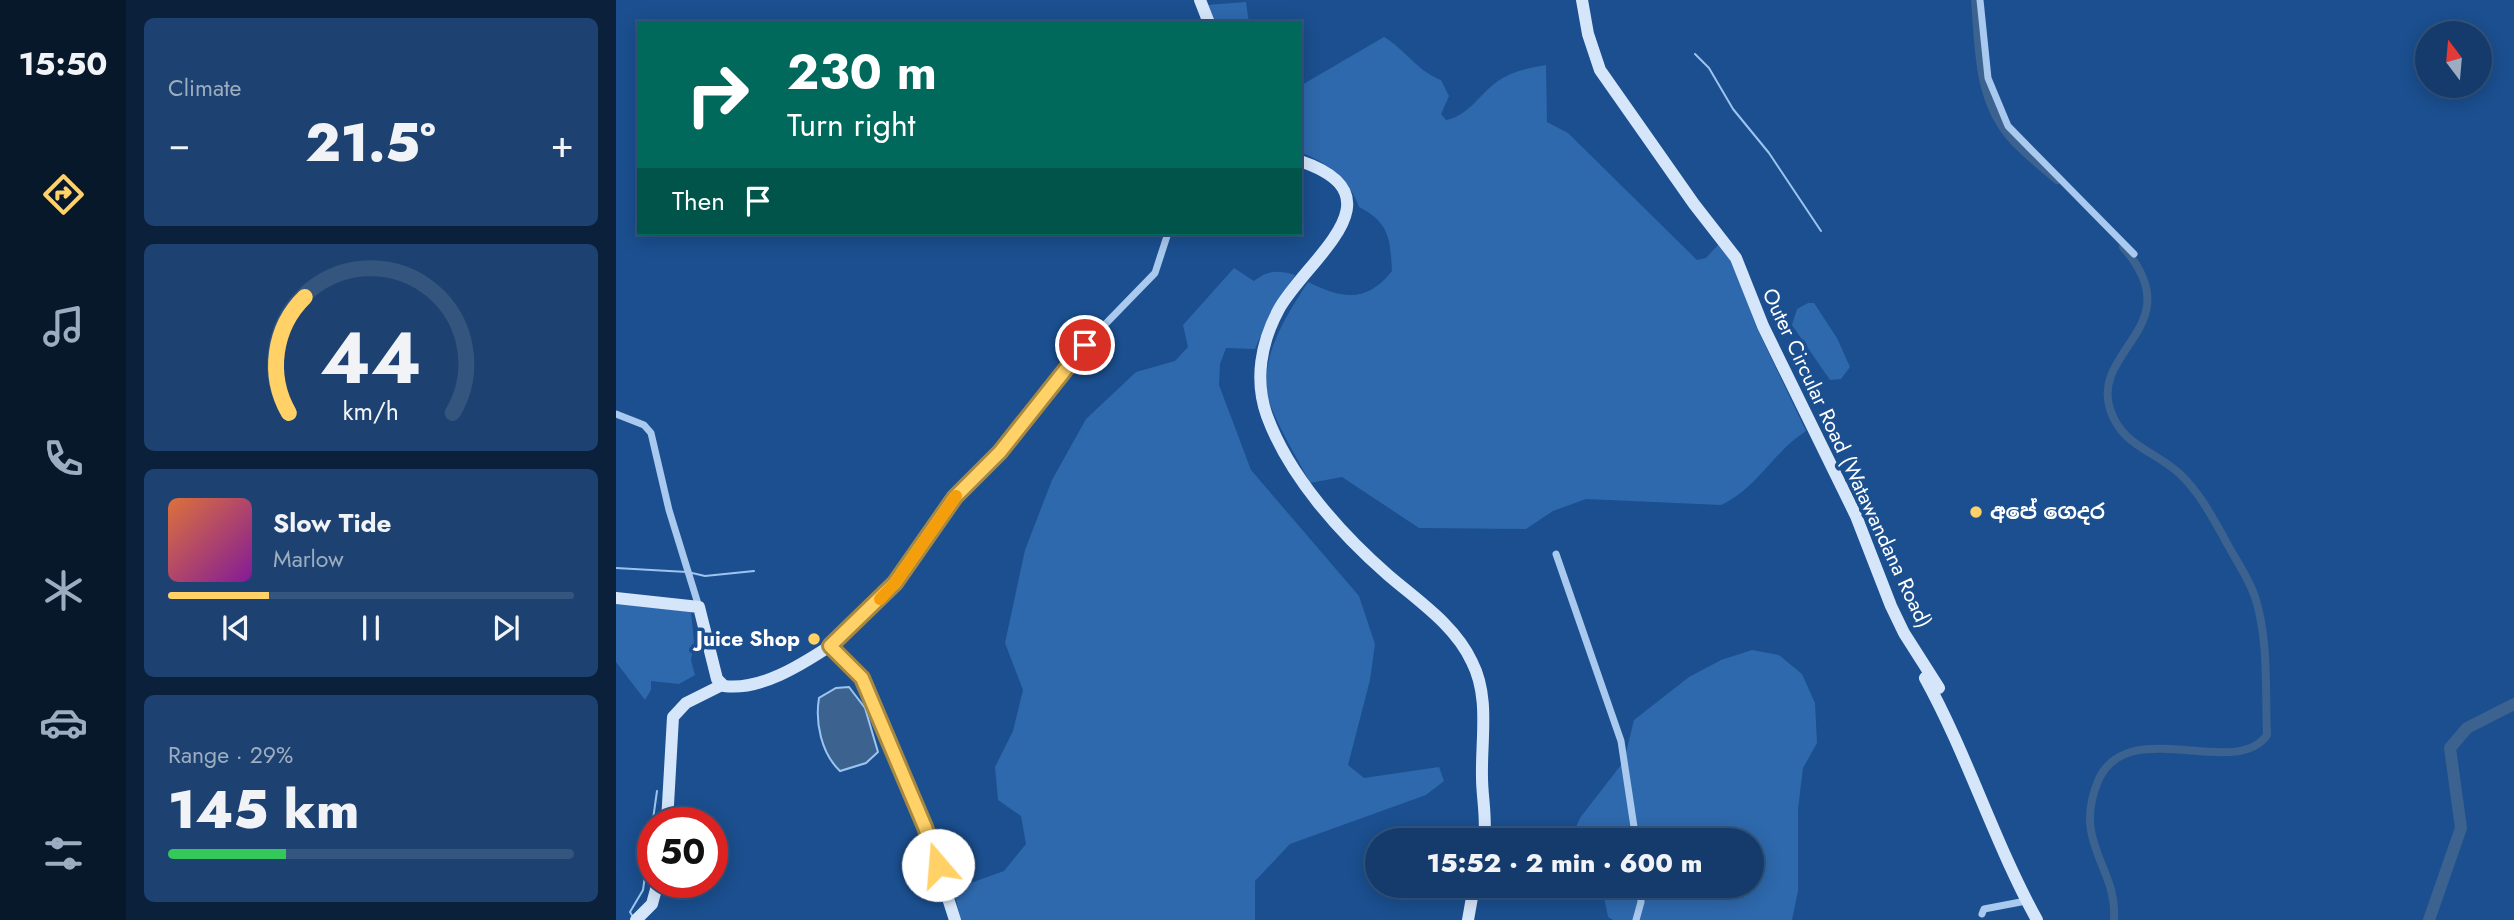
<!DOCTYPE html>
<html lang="en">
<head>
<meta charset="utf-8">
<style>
  body { margin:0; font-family:Jost,"Noto Sans Sinhala",sans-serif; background:#1d4271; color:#f1f3f6; height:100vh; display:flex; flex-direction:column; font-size:26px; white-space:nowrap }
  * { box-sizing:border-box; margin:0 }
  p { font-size:23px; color:#9dadc1 }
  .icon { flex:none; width:38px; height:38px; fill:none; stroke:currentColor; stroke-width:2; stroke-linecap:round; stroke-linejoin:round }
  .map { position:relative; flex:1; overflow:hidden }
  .drawer { display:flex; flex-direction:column; gap:18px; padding:18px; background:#0b203b; width:490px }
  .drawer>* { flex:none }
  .top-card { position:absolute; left:21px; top:21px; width:665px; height:214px; border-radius:0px; box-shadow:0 4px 18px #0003,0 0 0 2px #33557e; background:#00695c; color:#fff; overflow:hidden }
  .needle { width:46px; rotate:344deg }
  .tools { position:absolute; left:1799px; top:21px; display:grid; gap:14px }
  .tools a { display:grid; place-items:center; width:77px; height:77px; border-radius:50%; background:#143b6b; box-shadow:0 4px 18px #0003,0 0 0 2px #33557e; font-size:35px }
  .speed { position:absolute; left:21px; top:807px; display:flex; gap:14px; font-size:35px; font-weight:700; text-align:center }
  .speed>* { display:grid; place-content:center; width:91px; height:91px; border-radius:50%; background:#143b6b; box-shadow:0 4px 18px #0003,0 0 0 2px #33557e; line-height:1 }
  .speed .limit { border:10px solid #d22; background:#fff; color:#111 }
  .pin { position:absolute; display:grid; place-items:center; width:60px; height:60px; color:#fff; margin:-30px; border:4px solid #fff; border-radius:50%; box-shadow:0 2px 7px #0007 }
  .me { position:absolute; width:77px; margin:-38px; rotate:342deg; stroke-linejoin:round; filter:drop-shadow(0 0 5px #0008) }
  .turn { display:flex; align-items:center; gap:24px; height:147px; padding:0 35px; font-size:32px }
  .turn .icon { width:91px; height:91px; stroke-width:2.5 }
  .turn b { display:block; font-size:49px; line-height:60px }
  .then { display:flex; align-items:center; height:66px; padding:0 35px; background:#0003; gap:14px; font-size:26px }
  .big { font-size:52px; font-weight:800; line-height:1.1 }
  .drawer .widget { flex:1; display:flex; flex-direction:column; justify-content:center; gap:10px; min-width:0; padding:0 24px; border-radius:10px; background:#1d4271 }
  .drawer .dial { align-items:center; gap:0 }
  .dial svg { height:182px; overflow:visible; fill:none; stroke:#33557e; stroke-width:7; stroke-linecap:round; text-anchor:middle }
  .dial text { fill:#f1f3f6; stroke:none }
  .song { display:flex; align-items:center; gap:21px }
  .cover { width:84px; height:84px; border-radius:10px; background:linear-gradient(135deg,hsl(20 70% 55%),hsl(290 70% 35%)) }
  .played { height:7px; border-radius:4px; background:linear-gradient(90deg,#ffd166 25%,#33557e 25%) }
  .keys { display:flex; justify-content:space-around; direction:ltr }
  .heat { display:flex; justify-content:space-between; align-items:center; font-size:38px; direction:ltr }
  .charge { height:10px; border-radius:5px; background:linear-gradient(90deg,#34c759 29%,#33557e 0) }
  .trip { position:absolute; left:749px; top:828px; width:399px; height:70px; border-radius:35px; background:#143b6b; box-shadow:0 4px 18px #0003,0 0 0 2px #33557e; font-weight:800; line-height:70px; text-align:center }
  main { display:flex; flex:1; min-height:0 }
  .tabs { display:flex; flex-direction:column; width:126px; justify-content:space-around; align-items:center; background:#08182b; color:#9dadc1 }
  .tabs .icon { width:49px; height:49px }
  .tabs .active { color:#ffd166 }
  .tabs b { font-size:32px; color:#f1f3f6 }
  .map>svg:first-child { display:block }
</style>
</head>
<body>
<main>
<nav class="tabs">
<b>15:50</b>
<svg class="icon active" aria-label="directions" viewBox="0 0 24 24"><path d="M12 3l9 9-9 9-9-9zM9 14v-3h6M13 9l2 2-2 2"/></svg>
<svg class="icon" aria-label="music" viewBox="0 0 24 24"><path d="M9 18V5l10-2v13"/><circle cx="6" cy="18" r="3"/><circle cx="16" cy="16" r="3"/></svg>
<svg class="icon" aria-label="phone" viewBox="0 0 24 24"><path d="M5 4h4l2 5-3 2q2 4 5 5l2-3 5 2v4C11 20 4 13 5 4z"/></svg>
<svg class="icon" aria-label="climate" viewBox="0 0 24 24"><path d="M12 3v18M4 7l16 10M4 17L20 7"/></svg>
<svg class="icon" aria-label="car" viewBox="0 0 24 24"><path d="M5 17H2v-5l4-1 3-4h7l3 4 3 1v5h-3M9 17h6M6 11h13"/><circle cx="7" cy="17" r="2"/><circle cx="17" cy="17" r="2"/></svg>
<svg class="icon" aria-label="filters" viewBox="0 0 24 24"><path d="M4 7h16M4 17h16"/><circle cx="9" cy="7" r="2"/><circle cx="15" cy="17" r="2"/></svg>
</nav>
<section class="drawer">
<div class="widget"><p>Climate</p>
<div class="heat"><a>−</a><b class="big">21.5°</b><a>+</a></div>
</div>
<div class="widget dial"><svg viewBox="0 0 100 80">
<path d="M14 69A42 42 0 1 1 86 69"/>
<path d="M14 69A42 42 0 0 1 21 18" stroke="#ffd166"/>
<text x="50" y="56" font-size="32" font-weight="700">44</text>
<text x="50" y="72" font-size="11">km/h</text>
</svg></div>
<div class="widget">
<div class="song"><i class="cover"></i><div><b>Slow Tide</b><p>Marlow</p></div></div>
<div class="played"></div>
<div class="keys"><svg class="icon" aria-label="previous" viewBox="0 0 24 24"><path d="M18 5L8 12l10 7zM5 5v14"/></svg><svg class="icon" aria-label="pause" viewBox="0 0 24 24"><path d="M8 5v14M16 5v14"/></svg><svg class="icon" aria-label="next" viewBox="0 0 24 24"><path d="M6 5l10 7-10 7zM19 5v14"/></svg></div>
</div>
<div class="widget"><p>Range · 29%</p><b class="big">145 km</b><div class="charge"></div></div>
</section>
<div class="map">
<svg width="1898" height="920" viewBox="0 0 1898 920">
  <rect width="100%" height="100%" fill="#1b4f8f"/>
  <g fill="#2e69ad">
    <polygon points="630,2 633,23 596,23 591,5"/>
    <path d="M768,37C790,50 801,71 825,80L833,96L825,114L830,120C850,117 863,96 878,84C893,72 912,68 930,65L931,122L952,133L1081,260L1090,258L1102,245L1115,258L1140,326L1190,431C1157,452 1141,489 1105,505L970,499L937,511L910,529L803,528L726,477L694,483C681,457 664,431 654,404C640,361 670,316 692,282C726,299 751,303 776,271C774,239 774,223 743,207C732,177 713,164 684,152V86Z"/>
    <path d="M618,268L638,281C651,270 662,270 679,275L655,312L639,349L610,348L604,364L603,385L635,470L743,596L759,644L754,680L732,765L748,778L823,767L828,781L810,795L674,844L639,881V920H345L339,896L349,885L388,871L410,844L405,816L382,800L379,767L397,731L407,690L389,643L409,550L436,480L470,419L520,372L559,361L572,347L567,325Z"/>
    <polygon points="1192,303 1198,303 1221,338 1234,367 1225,379 1214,380 1176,325 1181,309"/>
    <polygon points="0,603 75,612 78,642 75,660 79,675 63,684 35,681 35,690 29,700 0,662"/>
    <polygon points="1136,650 1163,655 1186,674 1199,703 1201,743 1187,768 1182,809 1182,891 1176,920 997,920 992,917 988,897 977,886 1136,886 1136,840 954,840 964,818 1008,761 1018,720 1073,677 1105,660"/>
  </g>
  <path fill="#3c6290" stroke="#9cc4f0" stroke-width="2" d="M233,687L249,708L262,752L250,763L224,771C205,753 199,722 203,698L220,688Z"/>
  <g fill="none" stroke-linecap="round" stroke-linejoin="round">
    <g stroke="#9cc4f0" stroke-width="2">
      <polyline points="1079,54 1093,68 1117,109 1153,153 1205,231"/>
      <polyline points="0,568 71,572"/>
      <polyline points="76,573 89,576 138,571"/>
      <polyline points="17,917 14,912 27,890 41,791"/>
    </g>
    <g stroke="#3c6290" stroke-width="8">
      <path d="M1359,0C1363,47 1361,97 1393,136C1406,152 1425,166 1441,180"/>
      <path d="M1498,920C1502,867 1456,844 1482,781C1511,713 1619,781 1651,735C1649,690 1653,640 1639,597C1632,576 1617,556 1607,536C1594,513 1584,494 1565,475C1539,450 1506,447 1494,409C1475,349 1576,326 1507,247"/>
    </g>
    <polyline stroke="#3c6290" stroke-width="12" points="1813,920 1845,828 1834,748 1851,728 1898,704"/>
    <g stroke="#a9c9ee" stroke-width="7">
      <polyline points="1364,0 1372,78 1392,126 1518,254"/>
      <polyline points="0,414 28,425 35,433 53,510 83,607"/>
      <polyline points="940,554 1005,741 1020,840"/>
      <polyline points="214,646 279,583 339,497 384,452 469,345 539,273 552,233"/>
      <polyline points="1366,914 1368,909 1410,901"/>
      <polyline points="1020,920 1025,902 1024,886"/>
    </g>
    <g stroke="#d6e6fa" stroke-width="12">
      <polyline points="584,0 593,23"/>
      <path d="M966,0L972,34L984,70L1078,204L1120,258L1147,326L1240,516L1275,606L1288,633L1323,688L1309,678C1352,756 1378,842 1421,920"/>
      <path d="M684,161C788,196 692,258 663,309C645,342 638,380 651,416C673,476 724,533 772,575C801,600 839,625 856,662C874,697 865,739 866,777C866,798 871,818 868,840"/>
      <path d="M0,598L83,607L101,679L108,686C144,691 185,665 214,646L245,678L309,827L339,920"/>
      <polyline points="51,822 57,717 70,703 106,685"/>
      <polyline points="20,920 36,904 42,882"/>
      <polyline points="852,920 858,886"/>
    </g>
  </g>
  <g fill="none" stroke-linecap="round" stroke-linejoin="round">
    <g stroke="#a68842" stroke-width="18">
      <polyline id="route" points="322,865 309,827 246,678 214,646 279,583 339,497 384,452 469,345"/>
    </g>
    <use href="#route" stroke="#ffd166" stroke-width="12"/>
    <polyline stroke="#f59e0b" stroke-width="12" points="264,599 279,583 340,496"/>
  </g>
  <g fill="#ffd166" stroke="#1b4f8f" stroke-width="2.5">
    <circle cx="1360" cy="512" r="7"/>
    <circle cx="198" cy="639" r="7"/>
  </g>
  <g text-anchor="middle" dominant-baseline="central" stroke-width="7" stroke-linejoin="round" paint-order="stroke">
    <g font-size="21" fill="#fff" stroke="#1b4f8f">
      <text transform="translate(1231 458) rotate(65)">Outer Circular Road (Watawandana Road)</text>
    </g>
    <g font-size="21" font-weight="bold" fill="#fff" stroke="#1b4f8f" text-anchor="start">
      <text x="1374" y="512">අපේ ගෙදර</text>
      <text x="184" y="639" text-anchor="end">Juice Shop</text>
    </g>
  </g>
</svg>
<div class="tools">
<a><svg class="needle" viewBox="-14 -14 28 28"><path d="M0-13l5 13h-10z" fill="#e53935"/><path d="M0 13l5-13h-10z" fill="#9dadc1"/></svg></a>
</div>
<div class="speed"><div class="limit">50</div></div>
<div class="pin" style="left:469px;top:345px;background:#d93025"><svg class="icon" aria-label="arrive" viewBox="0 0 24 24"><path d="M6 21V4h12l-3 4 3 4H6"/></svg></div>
<svg class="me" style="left:322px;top:865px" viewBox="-20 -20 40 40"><circle r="19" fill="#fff"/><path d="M0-13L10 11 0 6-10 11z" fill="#ffd166"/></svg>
<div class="trip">15:52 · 2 min · 600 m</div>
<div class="top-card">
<div class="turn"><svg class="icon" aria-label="right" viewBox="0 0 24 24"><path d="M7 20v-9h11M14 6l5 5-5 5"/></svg><div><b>230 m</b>Turn right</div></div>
<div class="then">Then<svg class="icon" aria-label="arrive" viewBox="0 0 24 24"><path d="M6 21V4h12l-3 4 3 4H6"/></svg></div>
</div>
</div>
</main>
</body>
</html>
